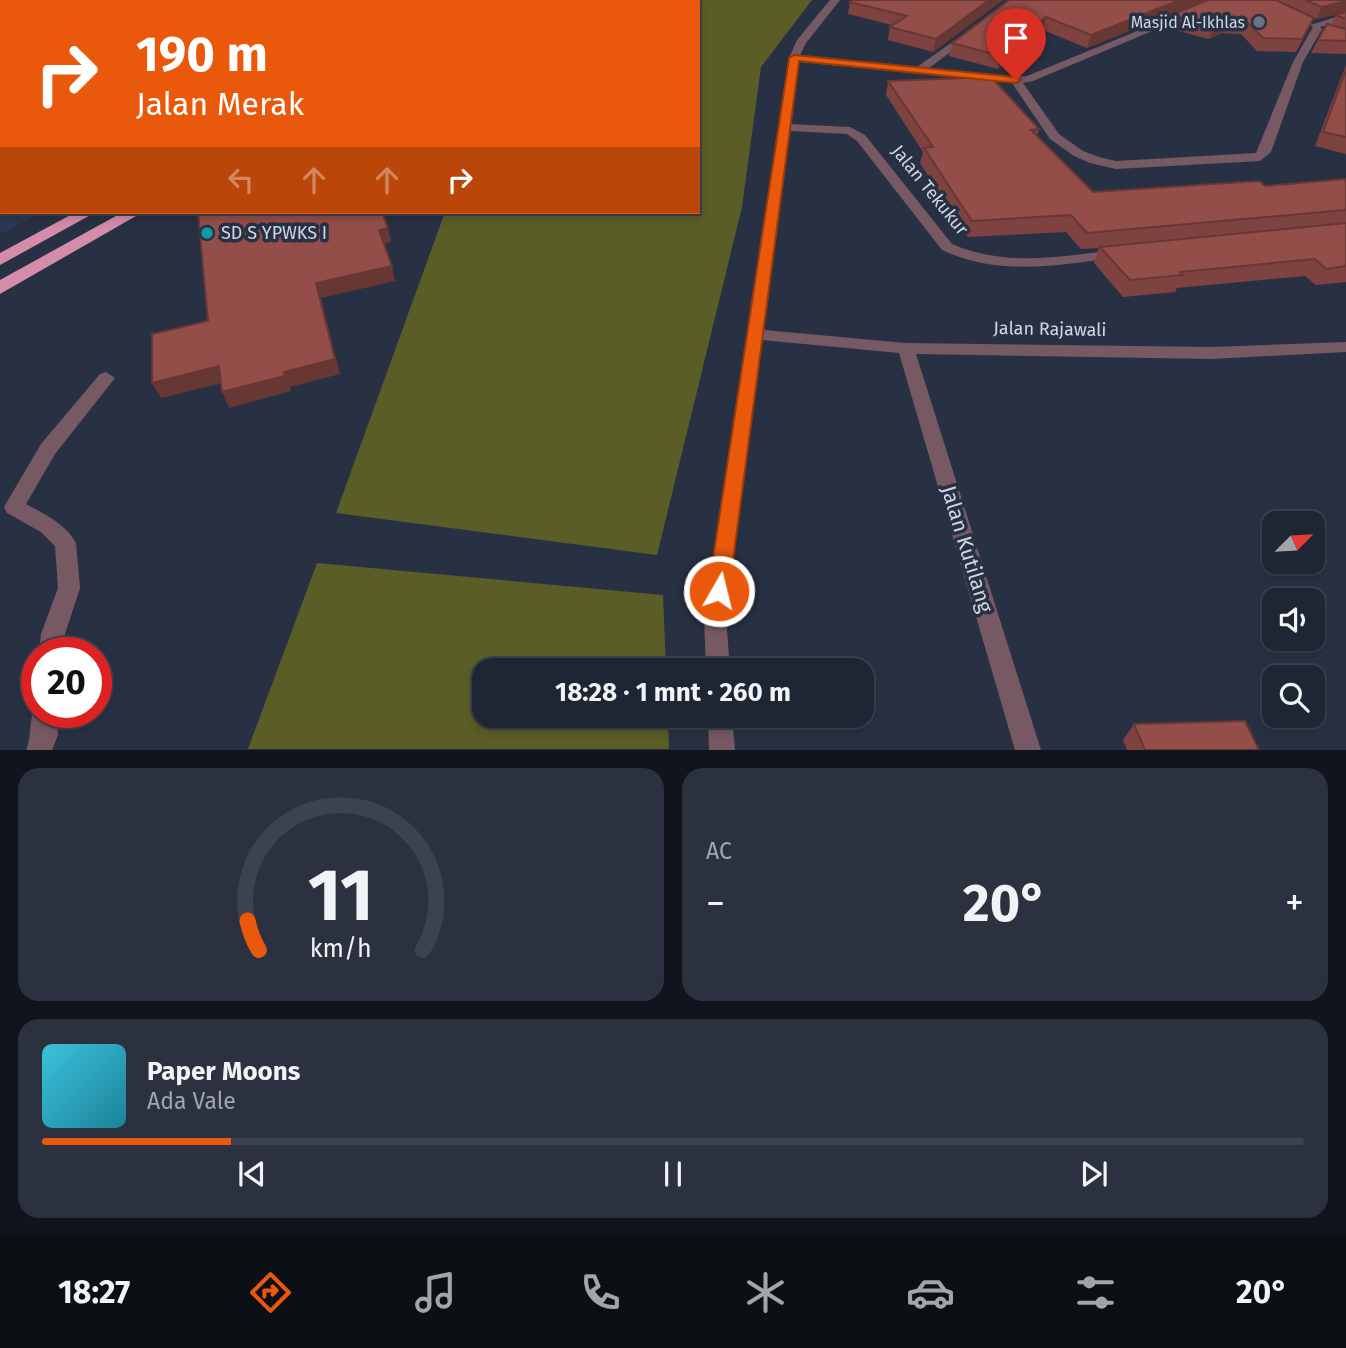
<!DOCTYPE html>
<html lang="id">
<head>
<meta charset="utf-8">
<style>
  body { margin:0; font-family:"Fira Sans",sans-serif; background:#2b313f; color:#f1f3f6; height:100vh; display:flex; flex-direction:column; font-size:26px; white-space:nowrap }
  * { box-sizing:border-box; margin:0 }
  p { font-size:23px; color:#a1a5ac }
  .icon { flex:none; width:38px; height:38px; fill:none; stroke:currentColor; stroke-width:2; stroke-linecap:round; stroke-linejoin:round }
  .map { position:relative; height:750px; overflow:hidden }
  .panel { display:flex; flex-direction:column; gap:18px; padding:18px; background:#10141c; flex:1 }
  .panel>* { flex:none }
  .banner { position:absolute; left:0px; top:0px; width:700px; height:214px; box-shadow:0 4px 10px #0003,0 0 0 2px #3c424e; background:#ea580c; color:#fff; overflow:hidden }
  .needle { width:46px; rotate:66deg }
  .buttons { position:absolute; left:1262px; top:511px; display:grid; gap:14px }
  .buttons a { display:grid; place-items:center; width:63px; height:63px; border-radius:14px; background:#1e2533; box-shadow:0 4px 10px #0003,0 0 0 2px #3c424e; font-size:35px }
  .speed { position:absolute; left:21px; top:637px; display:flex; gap:14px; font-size:35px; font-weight:700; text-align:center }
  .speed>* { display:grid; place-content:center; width:91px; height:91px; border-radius:50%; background:#1e2533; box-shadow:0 4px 10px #0003,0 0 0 2px #3c424e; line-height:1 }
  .speed .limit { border:10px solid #d22; background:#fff; color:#111 }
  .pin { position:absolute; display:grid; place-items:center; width:60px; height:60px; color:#fff; margin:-72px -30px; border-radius:50% 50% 50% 0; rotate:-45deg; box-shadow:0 0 7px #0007 }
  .pin .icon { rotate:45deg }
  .me { position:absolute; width:77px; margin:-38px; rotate:8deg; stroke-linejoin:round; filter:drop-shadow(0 0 5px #0008) }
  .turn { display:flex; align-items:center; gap:24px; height:147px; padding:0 21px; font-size:32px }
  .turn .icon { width:91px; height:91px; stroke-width:2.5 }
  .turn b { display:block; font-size:49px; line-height:60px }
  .lanes { display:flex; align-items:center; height:66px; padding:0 21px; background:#0003; justify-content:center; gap:35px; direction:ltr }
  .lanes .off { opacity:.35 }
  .big { font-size:52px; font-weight:700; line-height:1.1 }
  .panel .tile { flex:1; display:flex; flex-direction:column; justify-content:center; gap:10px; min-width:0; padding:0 24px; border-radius:21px; background:#2b313f }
  .panel .dial { align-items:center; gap:0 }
  .dial svg { height:182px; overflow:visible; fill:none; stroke:#3c424e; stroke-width:7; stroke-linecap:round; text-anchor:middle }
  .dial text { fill:#f1f3f6; stroke:none }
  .song { display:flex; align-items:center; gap:21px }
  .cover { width:84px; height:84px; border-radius:10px; background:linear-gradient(135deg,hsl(190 70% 55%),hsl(190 70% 35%)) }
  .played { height:7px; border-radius:4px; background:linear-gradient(90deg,#ea580c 15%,#3c424e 15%) }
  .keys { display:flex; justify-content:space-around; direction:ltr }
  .heat { display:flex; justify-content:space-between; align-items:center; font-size:38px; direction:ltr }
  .panel .tiles { flex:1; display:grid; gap:18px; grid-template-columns:1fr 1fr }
  .tile:last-child { grid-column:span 2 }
  .trip { position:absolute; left:472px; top:658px; width:402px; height:70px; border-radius:21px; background:#1e2533; box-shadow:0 4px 10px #0003,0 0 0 2px #3c424e; font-weight:700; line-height:70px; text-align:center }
  .tab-bar { display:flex; height:112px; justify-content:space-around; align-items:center; background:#0c0f14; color:#a1a5ac }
  .tab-bar .icon { width:49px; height:49px }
  .tab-bar .current { color:#ea580c }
  .tab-bar b { font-size:32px; color:#f1f3f6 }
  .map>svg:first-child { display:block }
</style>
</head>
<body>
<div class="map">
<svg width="1346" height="750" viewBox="0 0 1346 750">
  <rect width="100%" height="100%" fill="#283144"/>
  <polygon fill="#2d3952" points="0,0 452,0 2,2 2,212 43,212 0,234"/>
  <g fill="#5b5d27">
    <polygon points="541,0 812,0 761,67 742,207 657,555 336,513 445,212 698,212 698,2 538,2"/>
    <polygon points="317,563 663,595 666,670 485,670 485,716 668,716 669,749 248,749"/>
  </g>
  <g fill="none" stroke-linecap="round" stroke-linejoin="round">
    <g fill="#775964" fill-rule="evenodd">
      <polygon points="381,0 393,0 379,2"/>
      <path d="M830,0H840L806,43L800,55L917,67L968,31L973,34L972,36L929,68L1016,77L1027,76L1213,0H1226L1033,81L1023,83L1059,134L1083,151L1099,157L1116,161L1256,153L1293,62L1313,27L1310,25L1346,14V20L1320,27L1322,29L1303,62L1271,152L1260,161L1116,169L1090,163L1074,156L1050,139L1012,83L799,62L791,124L850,127L865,135L952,244C1007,268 1064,256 1121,249L1128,253L1121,257C1059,265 1000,277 942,250L857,141L847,134L790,131L764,330L906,343L1212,347L1346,342V352L1212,359L916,354L1041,750H1015L899,353L762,340L726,617L730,670H706L704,617L789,58L797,40Z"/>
      <rect x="0" y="140" width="2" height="8"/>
      <path d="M106,372L115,378L55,454L26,504C44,514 66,524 76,543L80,588L65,634L63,653H39L41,634L58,588L55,546L41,532L7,513L4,507L41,444L100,374Z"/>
      <path d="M37,703V712H56L58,735L52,750H26C33,734 28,715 37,703Z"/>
      <polygon points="708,716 732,716 735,750 709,750"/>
    </g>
    <g fill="#d48ca9" fill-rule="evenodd">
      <polygon points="476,0 489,0 475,2"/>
      <polygon points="506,0 519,0 505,2"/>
      <polygon points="76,212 96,212 0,265 0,253"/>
      <polygon points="123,212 143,212 0,294 0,280"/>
    </g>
  </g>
  <g fill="#7e4340">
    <polygon points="103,0 368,0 363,2 107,2"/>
    <polygon points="853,0 1003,0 933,52 888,40 890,27 892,25 848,14 850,2"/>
    <polygon points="1009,0 1206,0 1087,48 1043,30 998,69 949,56 952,43"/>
    <polygon points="1208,0 1346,0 1346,54 1311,53 1318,40 1331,25 1336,15 1338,14 1316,19 1314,18 1296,52 1257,51 1241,34 1222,33 1209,39 1166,28 1171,15"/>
    <polygon points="1346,65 1346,154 1315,146"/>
    <polygon points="888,81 1039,129 1037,136 1093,192 1265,186 1346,179 1346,282 1316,285 1305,276 1177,288 1175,292 1123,297 1094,263 1099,248 1081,249 1066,232 968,237 920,163 923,152 886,95"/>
    <polygon points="1134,724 1259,750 1127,750 1123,740"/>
  </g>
  <g fill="#673734">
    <polygon points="302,0 368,0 363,2 297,2"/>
    <polygon points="989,0 1003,0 933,52 936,39"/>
    <polygon points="1180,0 1206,0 1087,48 1091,35"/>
    <polygon points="1346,1 1346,12 1316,19 1322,7"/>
    <polygon points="1046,17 1043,30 998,69 1001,56"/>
    <polygon points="1314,18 1308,30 1296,52 1302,39"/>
    <polygon points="1228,20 1222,33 1209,39 1214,27"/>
    <polygon points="0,96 2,96 2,125 0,126"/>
    <polygon points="388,228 391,242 382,244 379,230"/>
    <polygon points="392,266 395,281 321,298 340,374 290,387 291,391 229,408 222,392 284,372 316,283"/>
    <polygon points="219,366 226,382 161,398 152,383"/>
  </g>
  <g fill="#934e4a" stroke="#673734" stroke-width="2">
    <polygon points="0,0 13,0 17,2 2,2 2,96 0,96"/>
    <polygon points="144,0 302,0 297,2 149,2"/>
    <polygon points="853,0 989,0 936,39 890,27 907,16 850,2"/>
    <polygon points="1009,0 1180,0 1091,35 1046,17 1001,56 952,43"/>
    <polygon points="1208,0 1276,0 1314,18 1302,39 1263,38 1246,21 1228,20 1214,27 1171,15"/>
    <polygon points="1305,0 1346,0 1346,1 1322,7"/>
    <polygon points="1346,12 1346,19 1336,15"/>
    <polygon points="1327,24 1346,29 1346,41 1318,40"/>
    <polygon points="1346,70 1346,137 1323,132"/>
    <polygon points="991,77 1039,129 1031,130 1093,192 1259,181 1265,186 1346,179 1346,210 1087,233 1071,215 972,221 924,148 933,147 888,81"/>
    <polygon points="198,212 382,212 388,228 379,230 392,266 316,283 335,359 284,372 285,376 222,392 219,366 152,383 152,334 208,321"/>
    <polygon points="1346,223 1346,266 1326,269 1315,259 1180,272 1183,275 1130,280 1100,247"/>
    <polygon points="1245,721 1259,750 1145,750 1134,724"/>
  </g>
  <polygon fill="#ea580c" stroke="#983908" stroke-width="2" points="794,55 1016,77 1021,80 1016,83 799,61 729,591 726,597 719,599 711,597 708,591 789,58"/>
  <circle fill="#6b7280" stroke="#283144" stroke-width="2.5" cx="1259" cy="22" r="7"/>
  <circle fill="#0f9aa8" stroke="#283144" stroke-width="2.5" cx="207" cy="233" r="7"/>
  <g text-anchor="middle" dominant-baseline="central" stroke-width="7" stroke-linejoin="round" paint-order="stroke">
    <g font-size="16" fill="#d0d7e3" stroke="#283144" text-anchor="end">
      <text x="1245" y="22">Masjid Al-Ikhlas</text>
    </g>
    <g font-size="18" fill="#d0d7e3" stroke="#283144">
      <text transform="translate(930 190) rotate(51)">Jalan Tekukur</text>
      <text transform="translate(1050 329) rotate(1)">Jalan Rajawali</text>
    </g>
    <g font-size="18" fill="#d0d7e3" stroke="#283144" text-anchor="start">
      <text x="221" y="233">SD S YPWKS I</text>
    </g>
    <g font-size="21" fill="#d0d7e3" stroke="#283144">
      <text transform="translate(967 549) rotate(73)">Jalan Kutilang</text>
    </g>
  </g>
</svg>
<div class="buttons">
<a><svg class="needle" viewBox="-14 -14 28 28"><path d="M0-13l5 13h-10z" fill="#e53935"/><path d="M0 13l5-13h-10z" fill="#a1a5ac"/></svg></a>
<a><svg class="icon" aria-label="sound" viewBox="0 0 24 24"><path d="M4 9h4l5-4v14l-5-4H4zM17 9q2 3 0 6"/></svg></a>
<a><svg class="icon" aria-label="search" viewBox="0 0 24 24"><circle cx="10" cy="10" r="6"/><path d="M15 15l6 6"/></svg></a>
</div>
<div class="speed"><div class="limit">20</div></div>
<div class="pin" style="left:1016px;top:80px;background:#d93025"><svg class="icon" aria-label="arrive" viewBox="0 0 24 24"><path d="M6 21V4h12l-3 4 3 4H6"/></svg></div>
<svg class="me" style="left:719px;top:591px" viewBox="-20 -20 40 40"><circle r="17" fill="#ea580c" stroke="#fff" stroke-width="3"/><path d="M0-11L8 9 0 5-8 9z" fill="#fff"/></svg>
<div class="trip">18:28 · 1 mnt · 260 m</div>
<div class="banner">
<div class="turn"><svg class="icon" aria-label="right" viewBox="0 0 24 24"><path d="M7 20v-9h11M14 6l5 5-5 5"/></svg><div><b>190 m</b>Jalan Merak</div></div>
<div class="lanes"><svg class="icon off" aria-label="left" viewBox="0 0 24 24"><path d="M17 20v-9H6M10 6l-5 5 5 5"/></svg><svg class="icon off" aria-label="ahead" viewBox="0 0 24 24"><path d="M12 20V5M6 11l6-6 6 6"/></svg><svg class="icon off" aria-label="ahead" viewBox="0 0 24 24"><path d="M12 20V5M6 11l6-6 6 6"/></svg><svg class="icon" aria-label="right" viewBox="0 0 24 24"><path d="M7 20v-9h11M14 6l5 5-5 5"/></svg></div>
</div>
</div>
<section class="panel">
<div class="tiles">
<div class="tile dial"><svg viewBox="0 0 100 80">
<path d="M14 69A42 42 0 1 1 86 69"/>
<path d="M14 69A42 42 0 0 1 9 56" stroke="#ea580c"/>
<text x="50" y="56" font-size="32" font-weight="700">11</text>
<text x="50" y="72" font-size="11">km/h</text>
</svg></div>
<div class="tile"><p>AC</p>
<div class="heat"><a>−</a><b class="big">20°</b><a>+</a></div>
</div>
<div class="tile">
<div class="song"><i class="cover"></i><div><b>Paper Moons</b><p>Ada Vale</p></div></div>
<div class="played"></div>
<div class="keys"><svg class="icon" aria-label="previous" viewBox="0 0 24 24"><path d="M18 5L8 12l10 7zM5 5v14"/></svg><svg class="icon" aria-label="pause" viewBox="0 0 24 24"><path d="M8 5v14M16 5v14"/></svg><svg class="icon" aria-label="next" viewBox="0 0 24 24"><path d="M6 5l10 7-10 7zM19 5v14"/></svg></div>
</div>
</div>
</section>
<nav class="tab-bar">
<b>18:27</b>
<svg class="icon current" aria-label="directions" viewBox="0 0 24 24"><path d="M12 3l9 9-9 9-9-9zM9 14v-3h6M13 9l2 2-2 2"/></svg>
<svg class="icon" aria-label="music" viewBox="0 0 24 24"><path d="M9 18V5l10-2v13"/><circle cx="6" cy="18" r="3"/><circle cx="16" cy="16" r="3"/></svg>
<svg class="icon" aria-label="phone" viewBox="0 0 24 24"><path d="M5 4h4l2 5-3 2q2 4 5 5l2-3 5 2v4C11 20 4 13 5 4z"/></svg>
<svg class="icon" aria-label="climate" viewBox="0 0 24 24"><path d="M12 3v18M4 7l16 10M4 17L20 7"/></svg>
<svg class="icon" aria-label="car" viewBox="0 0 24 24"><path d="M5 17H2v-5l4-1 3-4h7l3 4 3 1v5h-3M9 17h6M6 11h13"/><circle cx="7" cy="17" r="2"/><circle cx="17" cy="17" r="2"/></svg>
<svg class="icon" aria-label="filters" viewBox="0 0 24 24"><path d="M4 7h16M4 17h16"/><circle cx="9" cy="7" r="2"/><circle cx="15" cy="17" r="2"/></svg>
<b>20°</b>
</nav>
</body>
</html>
